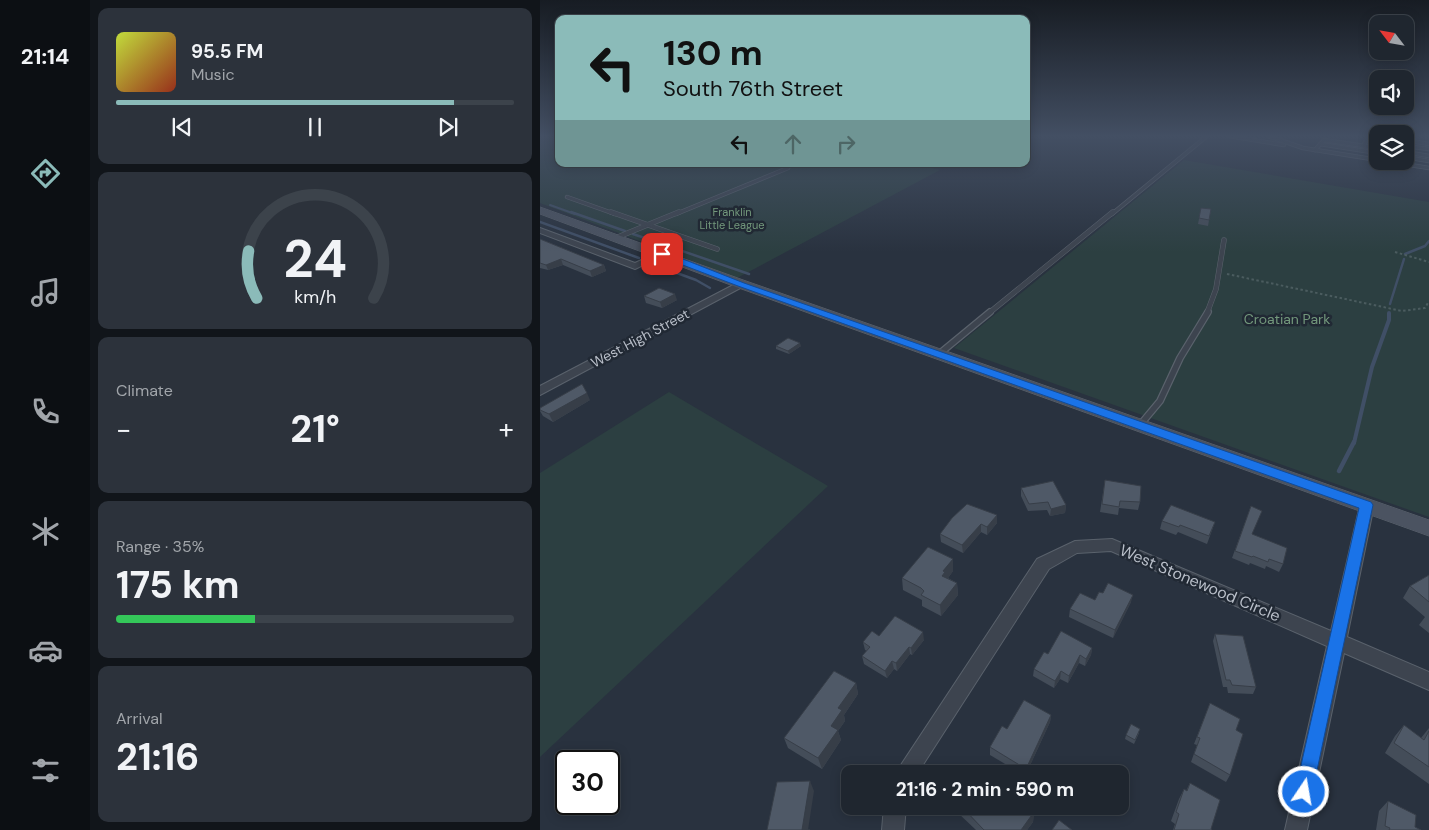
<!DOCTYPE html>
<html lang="en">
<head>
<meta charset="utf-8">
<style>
  body { margin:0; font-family:"DM Sans",sans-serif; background:#2c323b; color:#f1f3f6; height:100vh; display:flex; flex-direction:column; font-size:19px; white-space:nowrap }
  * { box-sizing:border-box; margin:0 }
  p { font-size:16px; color:#a1a5aa }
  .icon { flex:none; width:28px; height:28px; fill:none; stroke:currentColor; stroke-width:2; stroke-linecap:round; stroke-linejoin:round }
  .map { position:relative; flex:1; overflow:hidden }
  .drawer { display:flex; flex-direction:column; gap:8px; padding:8px; background:#11151a; width:450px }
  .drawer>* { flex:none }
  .banner { position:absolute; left:15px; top:15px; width:475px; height:152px; border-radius:10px; box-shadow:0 2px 12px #0003,0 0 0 1px #3c434b; background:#8bbbb9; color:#111; overflow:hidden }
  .needle { width:32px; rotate:301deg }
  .tools { position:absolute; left:829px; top:15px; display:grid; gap:10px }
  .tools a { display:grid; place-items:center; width:45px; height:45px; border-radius:10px; background:#1f262f; box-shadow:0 2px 12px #0003,0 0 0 1px #3c434b; font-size:25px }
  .speed { position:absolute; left:15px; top:750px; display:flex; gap:10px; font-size:25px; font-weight:700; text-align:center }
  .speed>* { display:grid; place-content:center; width:65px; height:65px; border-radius:50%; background:#1f262f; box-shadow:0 2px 12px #0003,0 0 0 1px #3c434b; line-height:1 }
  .speed .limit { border:2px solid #111; border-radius:8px; background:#fff; color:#111 }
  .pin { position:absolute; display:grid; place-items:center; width:42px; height:42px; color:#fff; margin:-21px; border-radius:10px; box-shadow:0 2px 8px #0006 }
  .me { position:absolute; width:55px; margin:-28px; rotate:12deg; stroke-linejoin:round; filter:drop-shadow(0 0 4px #0008) }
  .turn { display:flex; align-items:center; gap:18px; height:105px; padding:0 25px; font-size:22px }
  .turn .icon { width:65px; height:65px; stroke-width:2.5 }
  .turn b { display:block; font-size:35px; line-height:42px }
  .lanes { display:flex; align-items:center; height:48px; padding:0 25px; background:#0003; justify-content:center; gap:25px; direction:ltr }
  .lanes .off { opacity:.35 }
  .big { font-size:38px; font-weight:700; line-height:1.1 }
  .drawer .card { flex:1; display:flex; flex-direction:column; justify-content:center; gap:8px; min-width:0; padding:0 18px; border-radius:10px; background:#2c323b }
  .drawer .dial { align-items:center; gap:0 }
  .dial svg { height:130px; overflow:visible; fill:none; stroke:#3c434b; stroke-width:7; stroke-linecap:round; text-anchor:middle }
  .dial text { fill:#f1f3f6; stroke:none }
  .song { display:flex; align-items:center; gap:15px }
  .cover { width:60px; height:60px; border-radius:8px; background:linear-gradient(135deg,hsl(70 70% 55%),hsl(10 70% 35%)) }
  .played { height:5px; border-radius:2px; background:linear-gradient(90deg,#8bbbb9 85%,#3c434b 85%) }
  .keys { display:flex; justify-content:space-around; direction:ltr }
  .heat { display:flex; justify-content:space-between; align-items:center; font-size:28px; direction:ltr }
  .charge { height:8px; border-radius:4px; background:linear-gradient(90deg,#34c759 35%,#3c434b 0) }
  .trip { position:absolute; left:301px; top:765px; width:288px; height:50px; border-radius:10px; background:#1f262f; box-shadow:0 2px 12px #0003,0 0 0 1px #3c434b; font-weight:700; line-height:50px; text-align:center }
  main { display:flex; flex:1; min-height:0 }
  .tabs { display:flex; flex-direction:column; width:90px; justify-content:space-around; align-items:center; background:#0c0f13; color:#a1a5aa }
  .tabs .icon { width:35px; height:35px }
  .tabs .selected { color:#8bbbb9 }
  .tabs b { font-size:22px; color:#f1f3f6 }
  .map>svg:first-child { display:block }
</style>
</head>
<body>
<main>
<nav class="tabs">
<b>21:14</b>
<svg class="icon selected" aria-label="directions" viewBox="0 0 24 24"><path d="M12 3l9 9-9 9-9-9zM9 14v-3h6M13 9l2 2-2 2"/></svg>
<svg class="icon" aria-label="music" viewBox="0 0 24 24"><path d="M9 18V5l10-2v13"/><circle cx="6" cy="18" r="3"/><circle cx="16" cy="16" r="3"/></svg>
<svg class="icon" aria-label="phone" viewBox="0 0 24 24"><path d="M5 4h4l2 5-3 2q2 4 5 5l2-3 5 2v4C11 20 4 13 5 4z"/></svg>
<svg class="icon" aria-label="climate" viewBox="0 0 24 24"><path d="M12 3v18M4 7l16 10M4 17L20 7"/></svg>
<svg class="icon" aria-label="car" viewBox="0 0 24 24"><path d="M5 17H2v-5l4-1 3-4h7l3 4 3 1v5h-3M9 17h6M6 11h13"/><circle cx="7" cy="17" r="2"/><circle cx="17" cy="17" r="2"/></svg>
<svg class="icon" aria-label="filters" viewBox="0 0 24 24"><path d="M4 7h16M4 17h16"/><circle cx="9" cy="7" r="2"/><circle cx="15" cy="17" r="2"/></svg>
</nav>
<section class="drawer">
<div class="card">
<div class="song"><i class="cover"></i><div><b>95.5 FM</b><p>Music</p></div></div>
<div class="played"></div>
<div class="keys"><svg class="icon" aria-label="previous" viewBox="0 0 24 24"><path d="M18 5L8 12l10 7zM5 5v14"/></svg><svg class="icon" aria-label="pause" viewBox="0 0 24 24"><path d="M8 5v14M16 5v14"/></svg><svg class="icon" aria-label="next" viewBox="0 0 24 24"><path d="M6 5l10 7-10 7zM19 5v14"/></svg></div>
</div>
<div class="card dial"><svg viewBox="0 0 100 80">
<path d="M14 69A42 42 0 1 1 86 69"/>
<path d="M14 69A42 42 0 0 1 9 40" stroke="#8bbbb9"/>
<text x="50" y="56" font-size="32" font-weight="700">24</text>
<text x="50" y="72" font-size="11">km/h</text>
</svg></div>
<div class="card"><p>Climate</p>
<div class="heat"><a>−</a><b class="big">21°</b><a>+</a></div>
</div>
<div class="card"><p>Range · 35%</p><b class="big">175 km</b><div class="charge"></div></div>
<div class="card"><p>Arrival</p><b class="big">21:16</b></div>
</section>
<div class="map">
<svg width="889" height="830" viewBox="0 0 889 830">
  <rect width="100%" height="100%" fill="#29323f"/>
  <g fill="#2c3f41">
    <polygon points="0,136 19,136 19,164 374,164 400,170 197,278 0,203"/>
    <polygon points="644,160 889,202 889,517 414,348"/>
    <polygon points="129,392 288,486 0,757 0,473"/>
  </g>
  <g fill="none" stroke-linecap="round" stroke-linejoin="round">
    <polyline stroke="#404f66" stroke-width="2" points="10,205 35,214"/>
    <g stroke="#404f66" stroke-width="2.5">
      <polyline points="31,212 85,231"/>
      <polyline points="0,222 99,258"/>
      <polyline points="93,234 209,274"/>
      <polyline points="865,254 885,246 889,241"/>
      <polyline points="115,265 156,280 170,288"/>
      <polyline points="850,304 864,259"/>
    </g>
    <polyline stroke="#404f66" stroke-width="4" points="814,443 832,367 849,320 849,313"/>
    <polyline stroke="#404f66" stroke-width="4.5" points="799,471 814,442"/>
    <g stroke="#5a626c" stroke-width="4.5">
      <g id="service-far2">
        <polyline points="689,136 744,145"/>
        <polyline points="728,136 763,148 838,160"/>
        <polyline points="836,136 838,136"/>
        <polyline points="827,140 838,141"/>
        <polyline points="865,140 889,144"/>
        <polyline points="780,144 838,153"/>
        <polyline points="823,146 829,136"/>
        <polyline points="865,146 889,149"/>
        <polyline points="775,150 784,140 838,148"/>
        <polyline points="865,152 889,156"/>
        <polyline points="865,157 889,161"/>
        <polyline points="845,161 889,168"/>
        <polyline points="27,197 75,214"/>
        <polyline points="136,214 248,168"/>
        <polyline points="572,214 667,136"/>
      </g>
    </g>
    <g stroke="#5a626c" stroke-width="5.5">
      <g id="service-far1">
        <polyline points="71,212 177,249"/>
        <polyline points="78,237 139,212"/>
        <polyline points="449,313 573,212"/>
        <polyline points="667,313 676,289 684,240"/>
      </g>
    </g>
    <g stroke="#5a626c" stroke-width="8">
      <g id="service">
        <polyline points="399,354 450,312"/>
        <polyline points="600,425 620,401 640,358 668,312"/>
      </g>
    </g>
    <g stroke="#5a626c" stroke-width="2">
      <g id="minor">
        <polygon points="0,228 95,263 119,252 126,254 95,269 0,233"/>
        <polygon points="201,281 206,284 204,286 0,395 0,386"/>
        <polygon points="827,500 832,501 834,505 807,637 889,672 889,690 804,653 767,830 745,830 787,646 571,551 537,553 509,569 377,774 355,774 497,559 535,541 572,539 791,631 820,505 822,501"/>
        <polygon points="344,806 366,806 364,830 342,830"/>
      </g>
    </g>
    <g stroke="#5a626c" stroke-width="1">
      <polygon id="secondary" points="0,207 206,281 889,520 889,536 196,287 0,214"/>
    </g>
    <g stroke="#4b5c5f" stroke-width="2" stroke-dasharray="2.5 2.5" stroke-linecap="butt">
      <polyline points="855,252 889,262"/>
      <polyline points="687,274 862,311 885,308 889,301"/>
    </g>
    <use href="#service-far2" stroke="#3d444f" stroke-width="3"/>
    <use href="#service-far1" stroke="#3d444f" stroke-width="4.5"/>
    <use href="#service" stroke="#3d444f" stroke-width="5.5"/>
    <use href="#minor" fill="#3d444f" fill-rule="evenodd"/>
    <use href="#secondary" fill="#4b5361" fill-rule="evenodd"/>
  </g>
  <g fill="#444d59">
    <polygon points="661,208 671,209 668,226 658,224"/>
    <polygon points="0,239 64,265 66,271 52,277 23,265 8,270 0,268"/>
    <polygon points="104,296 137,300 122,308 106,303"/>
    <polygon points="236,346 261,346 249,354 236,349"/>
    <polygon points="50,400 13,422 3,416 0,411 0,410"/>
    <polygon points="565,480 600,502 598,510 579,508 578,515 560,512"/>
    <polygon points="481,488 526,505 525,513 510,516 507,510 488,511 481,496"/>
    <polygon points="711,506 712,534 743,564 739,572 726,566 725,569 710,563 709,565 692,558"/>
    <polygon points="457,515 457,523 447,535 441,532 423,553 401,542 400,534"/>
    <polygon points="622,521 675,522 667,544 638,532 636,535 620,529"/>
    <polygon points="413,571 408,578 417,583 418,595 401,616 382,606 382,600 363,590 362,578"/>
    <polygon points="889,575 889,633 879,625 885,617 863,598 870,586"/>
    <polygon points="563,593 591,602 573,638 529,617 530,609 555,600"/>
    <polygon points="675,634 716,687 713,694 688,693 687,687 683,687 673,641"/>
    <polygon points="339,636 384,640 372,655 370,654 357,671 354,669 347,678 324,664 322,656 327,651 325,650 323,642"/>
    <polygon points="552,648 551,655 545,666 539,663 528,683 520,679 514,688 493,676 494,669 508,654"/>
    <polygon points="316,683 318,694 304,715 305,721 298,731 301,740 282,769 248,748 244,738"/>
    <polygon points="670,703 696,730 690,775 686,782 651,762 657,745 654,744"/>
    <polygon points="511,715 510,722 486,774 482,774 450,755 450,747 467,729"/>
    <polygon points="864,725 881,738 889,728 889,784 845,753 855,736"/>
    <polygon points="599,733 594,744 585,739 586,735"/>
    <polygon points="650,783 671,829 672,830 633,830 635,824 631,821 639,799 644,789 646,791"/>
    <polygon points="848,801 875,827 881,830 836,830 839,811"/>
    <polygon points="417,806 489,806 494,812 493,822 487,830 436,830 417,812"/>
  </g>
  <g fill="#373e48">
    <polygon points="21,259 23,265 8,270 6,265"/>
    <polygon points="64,265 66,271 52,277 50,271"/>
    <polygon points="135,294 137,300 122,308 120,302"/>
    <polygon points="260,343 261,346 249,354 248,351"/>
    <polygon points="47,393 50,400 13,422 9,414"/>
    <polygon points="526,505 525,513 510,516 511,509"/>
    <polygon points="457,515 457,523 447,535 447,527"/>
    <polygon points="441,524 441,532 423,553 422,545"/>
    <polygon points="413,559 413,571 406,581 402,576 403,571"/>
    <polygon points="417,583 418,595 401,616 400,605"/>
    <polygon points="593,595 591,602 573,638 575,630"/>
    <polygon points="383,632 384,640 372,655 371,648"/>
    <polygon points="369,647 370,654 357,671 356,663"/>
    <polygon points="552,648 551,655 545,666 546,659"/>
    <polygon points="540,655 539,663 528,683 529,676"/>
    <polygon points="352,661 354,669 347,678 345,671"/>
    <polygon points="521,671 520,679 514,688 515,681"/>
    <polygon points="316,683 318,694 304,715 305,721 298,731 301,740 282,769 278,758 298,708"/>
    <polygon points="511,715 510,722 486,774 485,774 486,769"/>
    <polygon points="270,781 274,791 268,830 262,830"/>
    <polygon points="494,812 493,822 487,830 481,830"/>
  </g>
  <g fill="#4f5967" stroke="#373e48">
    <polygon points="661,208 671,209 669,220 659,218"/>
    <polygon points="0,239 64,265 50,271 21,259 6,265 0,263"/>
    <polygon points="119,288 135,294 120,302 104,296"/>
    <polygon points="248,338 260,343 248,351 236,346"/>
    <polygon points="42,384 47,393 9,414 0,410 0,408"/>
    <polygon points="565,480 601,486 600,502 580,501 579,507 562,504"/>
    <polygon points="513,481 526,505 511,509 508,502 489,504 481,488"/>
    <polygon points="427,504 457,515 447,527 441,524 422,545 400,534 412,518"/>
    <polygon points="631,505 675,522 669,536 640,525 639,527 622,521"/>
    <polygon points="711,506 722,511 712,534 747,548 743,564 729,559 728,562 713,556 712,557 695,551"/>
    <polygon points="388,547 413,559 403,571 405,572 402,576 417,583 400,605 381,595 384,591 381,588 362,578"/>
    <polygon points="889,575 889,602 870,586"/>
    <polygon points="568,583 593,595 575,630 530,609 540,593 555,600 559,592 563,593"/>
    <polygon points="355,616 383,632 371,648 369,647 356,663 352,661 345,671 322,656 330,647 323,642 332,631 339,636"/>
    <polygon points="521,631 552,648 546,659 540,655 529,676 521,671 515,681 494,669 504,652 508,654"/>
    <polygon points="675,634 703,636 716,687 692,685 690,680 686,680"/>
    <polygon points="294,671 316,683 298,708 302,710 291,726 298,730 278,758 244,738"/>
    <polygon points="484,700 511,715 486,769 450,747 462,726 467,729"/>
    <polygon points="670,703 700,719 696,730 703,734 690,775 654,754 660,738 657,737"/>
    <polygon points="591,724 600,729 595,740 586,735"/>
    <polygon points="864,725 884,740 889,731 889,767 854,743"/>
    <polygon points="270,781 262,830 270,830 227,830 237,782"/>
    <polygon points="650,783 680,800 671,829 672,830 634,830 639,814 636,812 644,789 647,791"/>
    <polygon points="848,801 876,815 875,827 881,830 849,830 850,828 845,826"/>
    <polygon points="421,806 489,806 494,812 481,830 444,830"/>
    <polygon points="519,820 532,830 512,830"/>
  </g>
  <linearGradient id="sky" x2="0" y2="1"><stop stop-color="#171c23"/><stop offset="0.54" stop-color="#434f63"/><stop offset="1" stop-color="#434f63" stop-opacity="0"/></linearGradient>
  <rect width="889" height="252" fill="url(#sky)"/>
  <polygon fill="#1a73e8" stroke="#114b97" points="119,252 125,252 204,283 831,502 833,505 771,799 764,802 757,799 755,792 819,508 198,286 119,256"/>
  <g text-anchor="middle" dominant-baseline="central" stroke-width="5" stroke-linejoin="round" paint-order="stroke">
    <g font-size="11" fill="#73987c" stroke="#212934">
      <text x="192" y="212">Franklin<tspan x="192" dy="13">Little League</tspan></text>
    </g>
    <g font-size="14" fill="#73987c" stroke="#212934">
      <text x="747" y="319">Croatian Park</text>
    </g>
    <g font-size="14" fill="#b9bfc9" stroke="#212934">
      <text transform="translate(100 338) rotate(-28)">West High Street</text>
    </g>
    <g font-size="16" fill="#b9bfc9" stroke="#212934">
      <text transform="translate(660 583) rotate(23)">West Stonewood Circle</text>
    </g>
  </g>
</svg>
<div class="tools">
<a><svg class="needle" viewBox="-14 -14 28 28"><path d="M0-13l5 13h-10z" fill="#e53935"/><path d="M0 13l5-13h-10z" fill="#a1a5aa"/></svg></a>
<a><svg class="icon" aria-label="sound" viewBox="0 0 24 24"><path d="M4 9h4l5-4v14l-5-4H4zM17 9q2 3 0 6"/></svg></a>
<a><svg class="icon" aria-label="layers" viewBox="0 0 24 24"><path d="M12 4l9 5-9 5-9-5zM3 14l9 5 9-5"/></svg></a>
</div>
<div class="speed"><div class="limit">30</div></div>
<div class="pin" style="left:122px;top:254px;background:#d93025"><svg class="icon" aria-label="arrive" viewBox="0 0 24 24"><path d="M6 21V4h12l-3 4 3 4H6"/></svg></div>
<svg class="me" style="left:764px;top:792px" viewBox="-20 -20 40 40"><circle r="17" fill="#1a73e8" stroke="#fff" stroke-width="3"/><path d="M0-11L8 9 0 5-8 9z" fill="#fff"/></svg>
<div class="trip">21:16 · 2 min · 590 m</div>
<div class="banner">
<div class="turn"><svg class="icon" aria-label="left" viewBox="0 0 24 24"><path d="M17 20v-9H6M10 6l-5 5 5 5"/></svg><div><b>130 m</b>South 76th Street</div></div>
<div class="lanes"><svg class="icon" aria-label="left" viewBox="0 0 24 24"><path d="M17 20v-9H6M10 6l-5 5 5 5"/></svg><svg class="icon off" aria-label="ahead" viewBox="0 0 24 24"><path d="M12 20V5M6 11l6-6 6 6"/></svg><svg class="icon off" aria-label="right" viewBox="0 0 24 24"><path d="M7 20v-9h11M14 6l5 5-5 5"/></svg></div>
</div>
</div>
</main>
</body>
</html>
